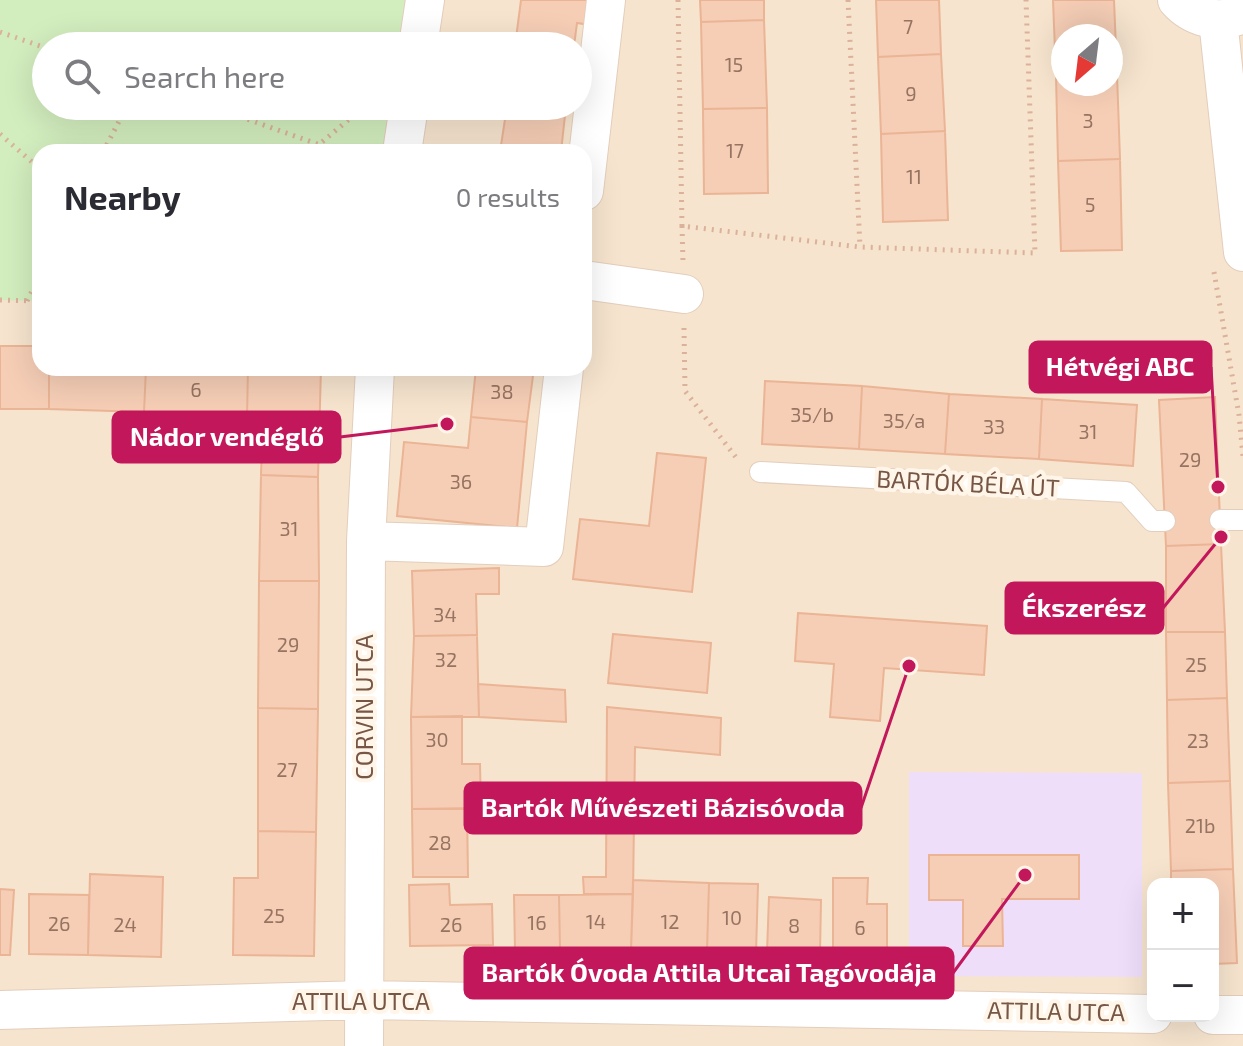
<!DOCTYPE html>
<html lang="en">
<head>
<meta charset="utf-8">
<style>
	:root { --surface:#fff; --page:#f2f2f3; --text:#2b2b33; --muted:#7c7c81; --line:#e1e1e2 }
	body { margin:0; font-family:"Exo 2",sans-serif; background:var(--page); color:var(--text) }
	.controls { position:absolute; right:24px; bottom:24px; display:grid; overflow:hidden; border-radius:16px; box-shadow:0 8px 32px #0002 }
	.controls button { width:72px; height:72px; display:grid; place-items:center; padding:0; border:0; border-bottom:2px solid var(--line); background:var(--surface); color:var(--text); font:40px sans-serif }
	.compass { position:absolute; left:1051px; top:24px; width:72px; height:72px; border-radius:50%; background:var(--surface); box-shadow:0 8px 32px #0002; rotate:208deg }
	.list { margin:0; padding:0; list-style:none }
	h2 { display:flex; justify-content:space-between; align-items:center; height:104px; margin:0; padding:0 32px; font-size:34px }
	h2 small { font-size:26px; font-weight:400; color:var(--muted) }
	.icon { flex:none; width:44px; height:44px; fill:none; stroke:currentColor; stroke-width:2; stroke-linecap:round; stroke-linejoin:round }
	.map { position:relative; flex:none; width:1243px; height:1046px; overflow:hidden }
	.search { position:absolute; background:var(--surface); box-shadow:0 8px 32px #0002; left:32px; top:32px; width:560px; height:88px; display:flex; align-items:center; gap:20px; box-sizing:border-box; padding:0 28px; border-radius:44px; color:var(--muted); font-size:30px }
	.panel { position:absolute; background:var(--surface); box-shadow:0 8px 32px #0002; left:32px; top:144px; width:560px; height:232px; border-radius:24px }
	.map>svg:first-child { display:block }
</style>
</head>
<body>
<div class="map">
<svg width="1243" height="1046" viewBox="0 0 1243 1046">
	<rect width="100%" height="100%" fill="#fef2e1"/>
	<path fill="#f6e4ce" fill-rule="evenodd" d="M0,0H1243V1046H0ZM1063,36H1111V84H1063ZM46,46H578V106H46ZM40,152H584V368H40ZM1153,884H1213V1016H1153Z"/>
	<path fill="#efdefa" d="M909,772L1142,773V977L909,976Z"/>
	<path fill="#d2edbe" d="M0,0H425L418,46H46V106H409L402,152H40V301L0,300Z"/>
	<path fill="#f6ceb6" stroke="#eab495" stroke-width="2" d="M521,0H593L590,25L577,23L574,46H515Z
		M700,0H764V20L701,22Z
		M876,0H939L941,54L878,57Z
		M1053,0H1114L1117,74L1111,75V36H1063V76H1056Z
		M764,20L767,108L703,109L701,22Z
		M941,54L945,131L881,134L878,57Z
		M1117,74L1120,159L1058,161L1056,76H1063V84H1111V75Z
		M507,106H566L561,152H500Z
		M767,108L768,193L704,194L703,109Z
		M945,131L948,220L883,222L881,134Z
		M1120,159L1122,250L1061,251L1058,161Z
		M0,346H40V368H49V409H0Z
		M49,368H146L144,412L49,409Z
		M146,368H248L247,416L144,412Z
		M248,368H321L318,477L261,475L263,417L247,416Z
		M476,368H534L527,422L471,417Z
		M765,381L862,386L859,449L762,444Z
		M862,386L949,394L945,454L859,449Z
		M949,394L1042,399L1039,459L945,454Z
		M1215,397L1221,544L1166,546L1159,400Z
		M1042,399L1137,405L1133,466L1039,459Z
		M471,417L527,422L517,528L397,516L404,442L468,448Z
		M657,453L706,458L692,592L573,579L580,519L649,526Z
		M261,475L318,477L319,581H259Z
		M1221,544L1225,632H1166V546Z
		M499,568V594H476L477,635L414,636L412,571Z
		M259,581H319L318,709L258,708Z
		M798,613L987,626L984,675L884,668L880,721L830,717L834,664L795,661Z
		M1166,632H1225L1227,698L1167,700Z
		M613,634L711,643L707,693L608,683Z
		M477,635L479,717H411L414,636Z
		M478,684L565,690L566,722L479,717Z
		M1227,698L1230,781L1168,783L1167,700Z
		M607,707L721,718L720,755L635,747L633,894H584L583,877H606Z
		M258,708L318,709L316,832L258,831Z
		M462,716V764H480L481,808L412,809L411,717Z
		M1230,781L1233,869L1171,871L1168,783Z
		M412,809H467L468,877H413Z
		M258,831L316,832L314,956L233,955L234,878H258Z
		M929,855H1079V899H1002L1003,946H963V900H929Z
		M1233,869L1237,963L1213,964V884H1171V871Z
		M90,874L163,877L161,957L88,955Z
		M833,878H868L867,904H887V954L833,953Z
		M633,880L709,883L707,951H631Z
		M709,883L758,884L756,953L707,951Z
		M449,884L450,905L492,904L493,945L410,946L409,885Z
		M0,889L14,890L10,955H0Z
		M29,894L89,895L88,955L29,954Z
		M633,894L631,951L560,950L559,895Z
		M514,895H559L560,950H515Z
		M769,897L821,900L820,953L767,952Z"/>
	<g fill="none" stroke-linecap="round" stroke-linejoin="round">
		<defs>
			<path id="service" d="M760,472L1126,492L1152,521H1165
				M1220,520H1243"/>
			<path id="minor" d="M1177,0C1193,18 1218,24 1240,15
				M1218,20L1243,252
				M418,46L425,0
				M402,152L409,106
				M584,191L606,0
				M584,280L684,294
				M366,541L544,547L564,368
				M0,1010L364,1000L1153,1014
				M1213,1015H1243
				M364,1046L366,541L375,368"/>
		</defs>
		<use href="#service" stroke="#e3cebc" stroke-width="22"/>
		<use href="#minor" stroke="#e3cebc" stroke-width="40"/>
		<path stroke="#dbb199" stroke-width="5" stroke-dasharray="2 6" stroke-linecap="butt" d="M678,0L682,226L860,247L1035,253L1026,0
			M848,0L860,247
			M0,32L46,48
			M210,106L340,152
			M0,134L40,169
			M103,152L127,106
			M310,152L365,106
			M682,226L683,262
			M1214,272L1239,415L1243,456
			M0,300L40,301
			M27,301L40,275
			M684,328L685,391L738,460"/>
		<use href="#service" stroke="#fff" stroke-width="20"/>
		<use href="#minor" stroke="#fff" stroke-width="38"/>
	</g>
	<g text-anchor="middle" stroke-width="8" stroke-linejoin="round" paint-order="stroke">
		<g font-size="20" fill="#977461">
			<text x="908" y="34">7</text>
			<text x="734" y="72">15</text>
			<text x="911" y="101">9</text>
			<text x="1088" y="128">3</text>
			<text x="735" y="158">17</text>
			<text x="914" y="184">11</text>
			<text x="1090" y="212">5</text>
			<text x="196" y="397">6</text>
			<text x="502" y="399">38</text>
			<text x="812" y="422">35/b</text>
			<text x="904" y="428">35/a</text>
			<text x="994" y="434">33</text>
			<text x="1088" y="439">31</text>
			<text x="1190" y="467">29</text>
			<text x="461" y="489">36</text>
			<text x="289" y="536">31</text>
			<text x="445" y="622">34</text>
			<text x="288" y="652">29</text>
			<text x="446" y="667">32</text>
			<text x="1196" y="672">25</text>
			<text x="437" y="747">30</text>
			<text x="1198" y="748">23</text>
			<text x="287" y="777">27</text>
			<text x="1200" y="833">21b</text>
			<text x="440" y="850">28</text>
			<text x="274" y="923">25</text>
			<text x="732" y="925">10</text>
			<text x="596" y="929">14</text>
			<text x="670" y="929">12</text>
			<text x="537" y="930">16</text>
			<text x="59" y="931">26</text>
			<text x="125" y="932">24</text>
			<text x="451" y="932">26</text>
			<text x="794" y="933">8</text>
			<text x="860" y="935">6</text>
		</g>
		<g font-size="24" fill="#775645" stroke="#fff6e9">
			<text transform="translate(968 484) rotate(3)" y="8">BARTÓK BÉLA ÚT</text>
			<text transform="translate(365 707) rotate(-90)" y="8">CORVIN UTCA</text>
			<text x="361" y="1010">ATTILA UTCA</text>
			<text transform="translate(1056 1012) rotate(1)" y="8">ATTILA UTCA</text>
		</g>
	</g>
	<path fill="none" stroke="#c2185b" stroke-width="3" d="M1218 487L1211 367M447 424L340 437M1221 537L1163 608M909 666L861 808M1025 875L953 973"/>
	<g fill="#c2185b" stroke="#fff6e9" stroke-width="3">
		<circle cx="1218" cy="487" r="8"/>
		<circle cx="447" cy="424" r="8"/>
		<circle cx="1221" cy="537" r="8"/>
		<circle cx="909" cy="666" r="8"/>
		<circle cx="1025" cy="875" r="8"/>
	</g>
	<g fill="#c2185b" stroke="#c2185b" stroke-width="3">
		<rect x="1030" y="342" width="181" height="50" rx="8"/>
		<rect x="113" y="412" width="227" height="50" rx="8"/>
		<rect x="1006" y="583" width="157" height="50" rx="8"/>
		<rect x="465" y="783" width="396" height="50" rx="8"/>
		<rect x="465" y="948" width="488" height="50" rx="8"/>
	</g>
	<g font-size="26" text-anchor="middle" font-weight="bold" fill="#fff">
		<text x="1120" y="376">Hétvégi ABC</text>
		<text x="227" y="446">Nádor vendéglő</text>
		<text x="1084" y="617">Ékszerész</text>
		<text x="663" y="817">Bartók Művészeti Bázisóvoda</text>
		<text x="709" y="982">Bartók Óvoda Attila Utcai Tagóvodája</text>
	</g>
</svg>
<div class="controls">
<button>+</button>
<button>−</button>
</div>
<svg class="compass" viewBox="-18 -18 36 36"><path d="M0-13l5 13h-10z" fill="#e53935"/><path d="M0 13l5-13h-10z" fill="#7c7c81"/></svg>
<div class="search"><svg class="icon" aria-label="search" viewBox="0 0 24 24"><circle cx="10" cy="10" r="6"/><path d="M15 15l6 6"/></svg>Search here</div>
<section class="panel">
<h2>Nearby<small>0 results</small></h2>
<ul class="list">
</ul>
</section>
</div>
</body>
</html>
